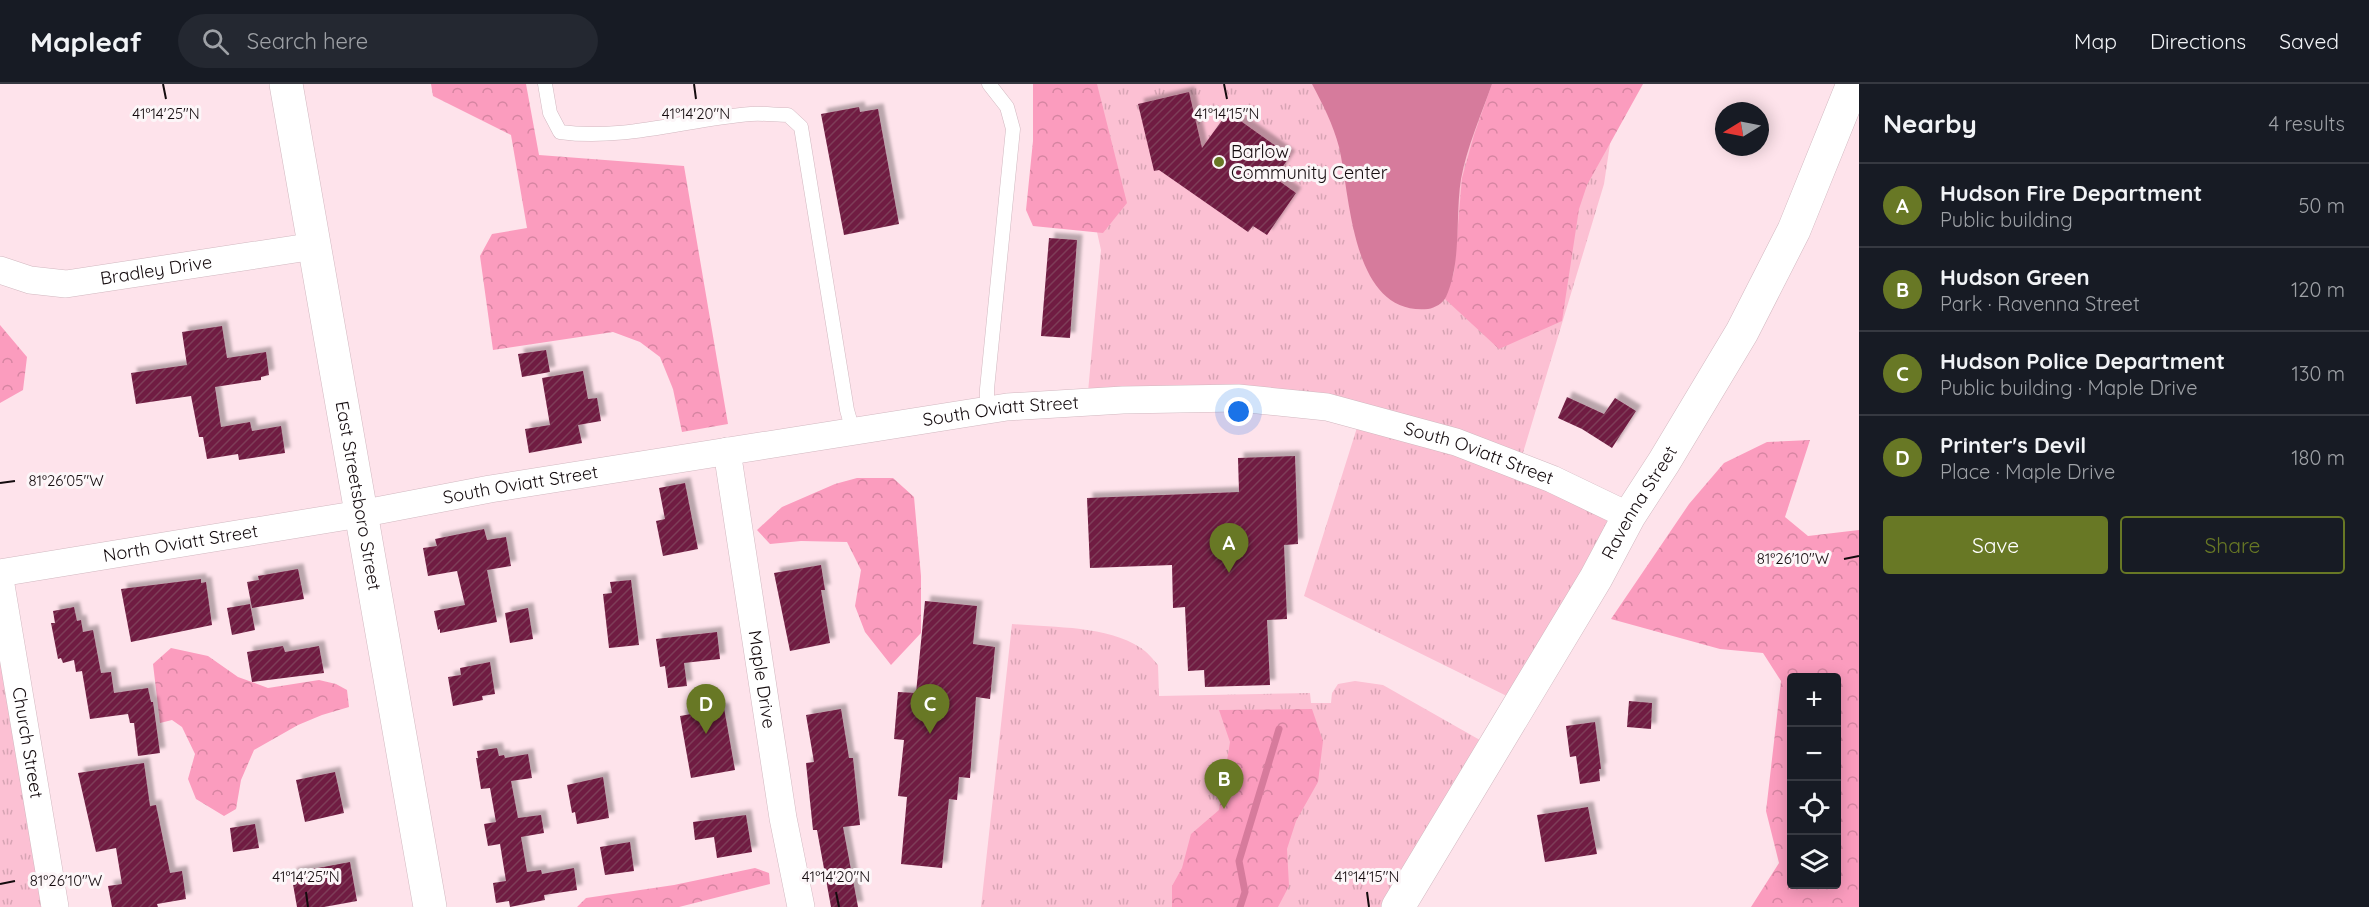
<!DOCTYPE html>
<html lang="en">
<head>
<meta charset="utf-8">
<style>
	:root { --surface:#171b24; --page:#242831; --text:#f1f3f6; --muted:#9ea1a6; --line:#363941; --accent:#687825 }
	body { margin:0; font-family:Quicksand,sans-serif; background:var(--page); color:var(--text) }
	.controls { position:absolute; right:18px; bottom:18px; display:grid; overflow:hidden; border-radius:6px; box-shadow:0 3px 15px #0003 }
	.controls button { width:54px; height:54px; display:grid; place-items:center; padding:0; border:0; border-bottom:2px solid var(--line); background:var(--surface); color:var(--text); font:30px sans-serif }
	.compass { position:absolute; left:1715px; top:18px; width:54px; height:54px; border-radius:50%; background:var(--surface); box-shadow:0 3px 15px #0003; rotate:260deg }
	.you { position:absolute; left:1239px; top:328px; width:21px; height:21px; margin:-15px; border:4px solid #fff; border-radius:50%; background:#1a73e8; box-shadow:0 0 0 9px #1a73e833 }
	.badge { display:grid; place-items:center; width:39px; height:39px; border-radius:50%; background:var(--accent); color:#fff; font-size:20px; font-weight:700 }
	.pin { position:absolute; translate:-50% -50px; filter:drop-shadow(0 2px 3px #0008) }
	.pin::after { content:''; position:absolute; top:32px; width:21px; height:18px; background:inherit; clip-path:polygon(0 0,100% 0,50% 100%) }
	.list { margin:0; padding:0; list-style:none }
	h2 { display:flex; justify-content:space-between; align-items:center; height:78px; margin:0; padding:0 24px; font-size:26px }
	h2 small { font-size:20px; font-weight:400; color:var(--muted) }
	.list li { display:grid; grid-template-columns:39px 1fr auto; gap:18px; align-items:center; box-sizing:border-box; height:84px; padding:0 24px; border-top:2px solid var(--line) }
	.list b { display:block; font-size:22px; white-space:nowrap }
	.list p { margin:0; font-size:20px; white-space:nowrap; color:var(--muted) }
	.list em { font-size:20px; font-style:normal; color:var(--muted) }
	.actions { display:flex; gap:12px; padding:18px 24px }
	.actions a { flex:1; padding:14px 0; border:2px solid var(--accent); border-radius:6px; text-align:center; font-size:21px; color:var(--accent) }
	.actions .main { background:var(--accent); color:#fff }
	.icon { flex:none; width:33px; height:33px; fill:none; stroke:currentColor; stroke-width:2; stroke-linecap:round; stroke-linejoin:round }
	.map { position:relative; flex:none; width:1859px; height:823px; overflow:hidden }
	header { display:flex; align-items:center; gap:36px; box-sizing:border-box; height:84px; padding:0 30px; background:var(--surface); border-bottom:2px solid var(--line) }
	header strong { font-size:28px }
	nav { display:flex; gap:33px; margin-inline-start:auto; font-size:21px }
	.search { width:420px; height:54px; background:var(--page); display:flex; align-items:center; gap:15px; box-sizing:border-box; padding:0 21px; border-radius:33px; color:var(--muted); font-size:22px }
	main { display:flex }
	aside { flex:1; background:var(--surface) }
	.map>svg:first-child { display:block }
</style>
</head>
<body>
<header>
<strong>Mapleaf</strong>
<div class="search"><svg class="icon" aria-label="search" viewBox="0 0 24 24"><circle cx="10" cy="10" r="6"/><path d="M15 15l6 6"/></svg>Search here</div>
<nav><a>Map</a><a>Directions</a><a>Saved</a></nav>
</header>
<main>
<div class="map">
<svg width="1859" height="823" viewBox="0 0 1859 823">
	<defs>
		<pattern id="grass-tufts" width="24" height="20" patternUnits="userSpaceOnUse" patternTransform="scale(1.5)"><rect width="24" height="20" fill="#fcc0d3"/><path d="M3 7l-1-3M5 7V3M7 7l1-3M15 17l-1-3M17 17v-4M19 17l1-3" fill="none" stroke="#d7a4b4"/></pattern>
		<pattern id="forest-crowns" width="20" height="18" patternUnits="userSpaceOnUse" patternTransform="scale(1.5)"><rect width="20" height="18" fill="#fb9cbe"/><path d="M2 6a3 3 0 1 1 6 0M12 15a3 3 0 1 1 6 0" fill="none" stroke="#d685a2"/></pattern>
		<pattern id="building-hatch" width="6" height="6" patternUnits="userSpaceOnUse" patternTransform="scale(1.5)"><rect width="6" height="6" fill="#6f1d42"/><path d="M-1 1l2-2M0 6l6-6M5 7l2-2" fill="none" stroke="#7e3c59"/></pattern>
		<filter id="shadow"><feDropShadow dx="5.5" dy="-5.5" stdDeviation="1.5" flood-color="#0004"/></filter>
	</defs>
	<rect width="100%" height="100%" fill="#fee3eb"/>
	<path fill="url(#grass-tufts)" d="M1064,0H1619L1604,100L1519,382L1629,432L1521,619L1304,512L1361,331L1087,319L1101,166Z
		M0,495L55,823H0Z
		M1012,540C1053,544 1105,541 1141,564C1147,568 1153,575 1158,581L1159,612L1310,609L1311,619H1331L1332,609L1338,600L1355,597L1383,601L1494,664L1398,823H981Z"/>
	<path fill="url(#forest-crowns)" fill-rule="evenodd" d="M431,0H526L539,71L684,82L728,340L682,348L673,305L660,273L640,258L613,248L493,266L480,172L492,150L527,144L511,51L433,12Z
		M1033,0H1097L1127,119L1103,149L1033,142L1026,126L1033,57Z
		M1492,0H1643L1587,101L1579,125L1562,237L1499,265L1445,215L1454,188L1462,94L1474,51Z
		M0,241L27,273L23,306L0,319Z
		M1810,356L1785,433L1808,452L1859,446V823H1751L1779,779L1766,727L1781,597L1763,569L1720,565L1611,535L1689,420L1724,379L1767,358ZM1792,594H1836V800H1792Z
		M857,394H893L914,413L921,492V549L891,581L865,548L855,522L861,486L847,458L801,457L770,460L757,446L782,423L835,400Z
		M171,564L208,572L238,593L268,604L319,596L336,600L347,606L349,623L322,631L298,641L254,666L241,696L236,725L224,732L196,715L188,695L195,670L182,643L172,636L160,639L153,580Z
		M1312,625L1323,657L1318,698L1296,737L1287,765L1289,802L1278,823H1172V802L1182,784L1191,750L1219,726L1230,658L1219,626Z
		M755,784L769,789L770,800L679,823H577L586,814L674,801Z"/>
	<path fill="#d67b9c" d="M1312,0H1492C1481,31 1467,63 1461,95C1455,133 1462,177 1446,213C1443,219 1435,224 1428,225C1351,232 1351,114 1339,63C1333,40 1323,21 1312,0Z"/>
	<g fill="none" stroke-linecap="round" stroke-linejoin="round">
		<path stroke="#d67b9c" stroke-width="7" d="M1240,823L1245,808L1239,777L1279,645"/>
	</g>
	<path fill="url(#building-hatch)" filter="url(#shadow)" d="M1189,8L1202,64L1228,28L1290,72L1275,94L1296,109L1267,151L1253,142L1248,148L1159,86L1154,87L1138,20Z
		M859,23L860,28L878,25L899,140L844,151L821,30Z
		M1049,154L1077,156L1070,254L1041,252Z
		M222,242L227,274L266,268L269,291L261,293V296L215,303L221,343L250,338L252,347L281,342L285,369L239,376L238,370L207,375L203,353H199L191,312L136,320L131,289L187,281L182,248Z
		M546,266L550,288L522,293L518,270Z
		M583,287L588,315L597,314L601,337L578,341L582,359L529,369L525,345L550,341L542,294Z
		M1567,313L1604,330L1615,314L1636,327L1612,364L1582,345L1558,334Z
		M1295,372L1298,460L1284,461L1287,535L1267,536L1270,601L1205,603L1204,586L1188,587L1185,523L1173,524L1172,481L1090,484L1087,414L1239,408L1238,374Z
		M685,399L698,465L663,472L656,437L665,435L659,404Z
		M484,445L487,456L506,453L511,482L487,486L497,538L440,549V545L438,546L434,527L465,521L457,487L428,492L423,464L437,462L435,455Z
		M821,481L825,506H821L830,559L790,567L774,489Z
		M298,485L304,515L252,524L247,498L259,496L258,492Z
		M201,495V499L206,498L212,541L131,558L121,505Z
		M631,496L639,561L609,564L603,510L612,509L610,498Z
		M925,517L977,522L973,560L995,563L990,615L976,613L970,694L959,693L957,716L949,715L942,784L901,780L907,713L898,712L904,656L894,655L898,608L916,609Z
		M250,520L255,546L232,551L227,524Z
		M74,523L77,537L81,536L83,548L93,546L101,589L111,588L114,609L148,604L151,618H153L160,669L138,672L134,639H130L128,630L90,635L82,587L76,588L74,576L63,579L61,574L58,575L51,539H55L53,527Z
		M528,524L533,555L510,559L505,529Z
		M717,548L720,575L684,579L687,602L668,604L665,582L660,583L656,555Z
		M283,562L285,568L319,562L324,589L252,598L247,568Z
		M490,578L495,610L482,612L483,616L453,622L448,593L461,591L460,584Z
		M1629,617L1652,619L1651,645L1627,643Z
		M724,624L735,686L691,694L680,632Z
		M841,625L849,674H853L860,741L843,743L858,823H831L817,746H813L806,679L814,678L806,631Z
		M1595,638L1601,685H1599L1600,697L1580,700L1576,672L1570,673L1566,642Z
		M497,664L499,672L504,671L505,674L528,670L532,694L511,697L518,734L541,731L544,749L521,753L527,788L541,786L542,790L574,784L577,806L544,811L545,816L510,823L509,817L496,819L493,799L506,797L500,760L488,762L484,740L496,738L490,704L481,705L476,674H478L477,667Z
		M144,679L150,722L156,721L170,789L182,787L186,815L157,820L158,823H112L108,802L122,800L116,764L96,768L78,689Z
		M335,688L344,729L305,738L296,696Z
		M603,693L609,734L577,740L575,728L572,729L567,701Z
		M1588,723L1597,770L1545,778L1537,731Z
		M746,731L752,768L717,774L714,753L695,756L693,738Z
		M255,740L259,764L233,768L230,744Z
		M630,758L634,787L605,791L600,763Z
		M350,778L357,817L324,823H297L291,789Z"/>
	<g fill="none" stroke-linecap="round" stroke-linejoin="round">
		<defs>
			<path id="lane" d="M545,0L550,29L560,48C624,57 687,35 751,30C763,29 776,31 788,31L801,43L847,326L853,347
				M987,326V305L1013,45L1007,23L989,0"/>
			<g id="street">
				<path id="s1" d="M0,186L30,196L66,200L315,162"/>
				<path id="s2" d="M727,367L783,734L801,823"/>
				<path id="s3" d="M0,489L360,430L490,405L1007,323L1123,316L1238,314L1327,323L1456,358L1552,395L1629,432"/>
				<path id="s4" d="M0,495L55,823"/>
			</g>
			<g id="secondary">
				<path id="s5" d="M286,0L430,823"/>
				<path id="s6" d="M1398,823L1596,494L1629,432L1664,378L1742,248L1794,146L1853,0"/>
			</g>
		</defs>
		<use href="#lane" stroke="#d2b8c0" stroke-width="15"/>
		<use href="#street" stroke="#d2b8c0" stroke-width="28"/>
		<use href="#secondary" stroke="#d2b8c0" stroke-width="34"/>
		<use href="#lane" stroke="#fff" stroke-width="14"/>
		<use href="#street" stroke="#fff" stroke-width="27"/>
		<use href="#secondary" stroke="#fff" stroke-width="33"/>
	</g>
	<path fill="none" stroke="#140b0e" stroke-width="2" d="M163,0L166,15M694,0L696,15M1224,0L1227,15M0,399L15,397M1844,475L1859,472M0,800L15,797M306,808L308,823M836,808L839,823M1367,808L1369,823"/>
	<circle fill="#687825" stroke="#fcf6f8" stroke-width="2" cx="1219" cy="78" r="6"/>
	<g text-anchor="middle" stroke-width="6" stroke-linejoin="round" paint-order="stroke">
		<g font-size="18" fill="#140b0e" stroke="#fcf6f8" text-anchor="start">
			<text x="1231" y="74">Barlow<tspan x="1231" dy="21">Community Center</tspan></text>
		</g>
		<g font-size="18" fill="#140b0e" stroke="#fcf6f8">
			<text dy="6" stroke="none"><textPath href="#s1" startOffset="159">Bradley Drive</textPath></text>
			<text dy="6" stroke="none"><textPath href="#s3" startOffset="1014">South Oviatt Street</textPath></text>
			<text dy="6" stroke="none"><textPath href="#s3" startOffset="1500">South Oviatt Street</textPath></text>
			<text dy="6" stroke="none"><textPath href="#s3" startOffset="528">South Oviatt Street</textPath></text>
			<text dy="6" stroke="none"><textPath href="#s5" startOffset="418">East Streetsboro Street</textPath></text>
			<text dy="6" stroke="none"><textPath href="#s6" startOffset="471">Ravenna Street</textPath></text>
			<text dy="6" stroke="none"><textPath href="#s3" startOffset="183">North Oviatt Street</textPath></text>
			<text dy="6" stroke="none"><textPath href="#s2" startOffset="231">Maple Drive</textPath></text>
			<text dy="6" stroke="none"><textPath href="#s4" startOffset="166">Church Street</textPath></text>
		</g>
	</g>
	<g font-size="15" text-anchor="middle" fill="#140b0e" stroke="#fcf6f8" stroke-width="6" stroke-linejoin="round" paint-order="stroke">
		<text x="166" y="35">41°14'25"N</text>
		<text x="696" y="35">41°14'20"N</text>
		<text x="1227" y="35">41°14'15"N</text>
		<text x="66" y="402">81°26'05"W</text>
		<text x="1793" y="480">81°26'10"W</text>
		<text x="306" y="798">41°14'25"N</text>
		<text x="836" y="798">41°14'20"N</text>
		<text x="1367" y="798">41°14'15"N</text>
		<text x="66" y="802">81°26'10"W</text>
	</g>
</svg>
<div class="controls">
<button>+</button>
<button>−</button>
<button><svg class="icon" aria-label="locate" viewBox="0 0 24 24"><circle cx="12" cy="12" r="6"/><path d="M12 2v4M12 18v4M2 12h4M18 12h4"/></svg></button>
<button><svg class="icon" aria-label="layers" viewBox="0 0 24 24"><path d="M12 4l9 5-9 5-9-5zM3 14l9 5 9-5"/></svg></button>
</div>
<svg class="compass" viewBox="-18 -18 36 36"><path d="M0-13l5 13h-10z" fill="#e53935"/><path d="M0 13l5-13h-10z" fill="#9ea1a6"/></svg>
<div class="you"></div>
<div class="pin badge" style="left:1229px;top:489px">A</div>
<div class="pin badge" style="left:1224px;top:725px">B</div>
<div class="pin badge" style="left:930px;top:650px">C</div>
<div class="pin badge" style="left:706px;top:650px">D</div>
</div>
<aside>
<h2>Nearby<small>4 results</small></h2>
<ul class="list">
<li><span class="badge">A</span><div><b>Hudson Fire Department</b><p>Public building</p></div><em>50 m</em></li>
<li><span class="badge">B</span><div><b>Hudson Green</b><p>Park · Ravenna Street</p></div><em>120 m</em></li>
<li><span class="badge">C</span><div><b>Hudson Police Department</b><p>Public building · Maple Drive</p></div><em>130 m</em></li>
<li><span class="badge">D</span><div><b>Printer's Devil</b><p>Place · Maple Drive</p></div><em>180 m</em></li>
</ul>
<div class="actions"><a class="main">Save</a><a>Share</a></div>
</aside>
</main>
</body>
</html>
